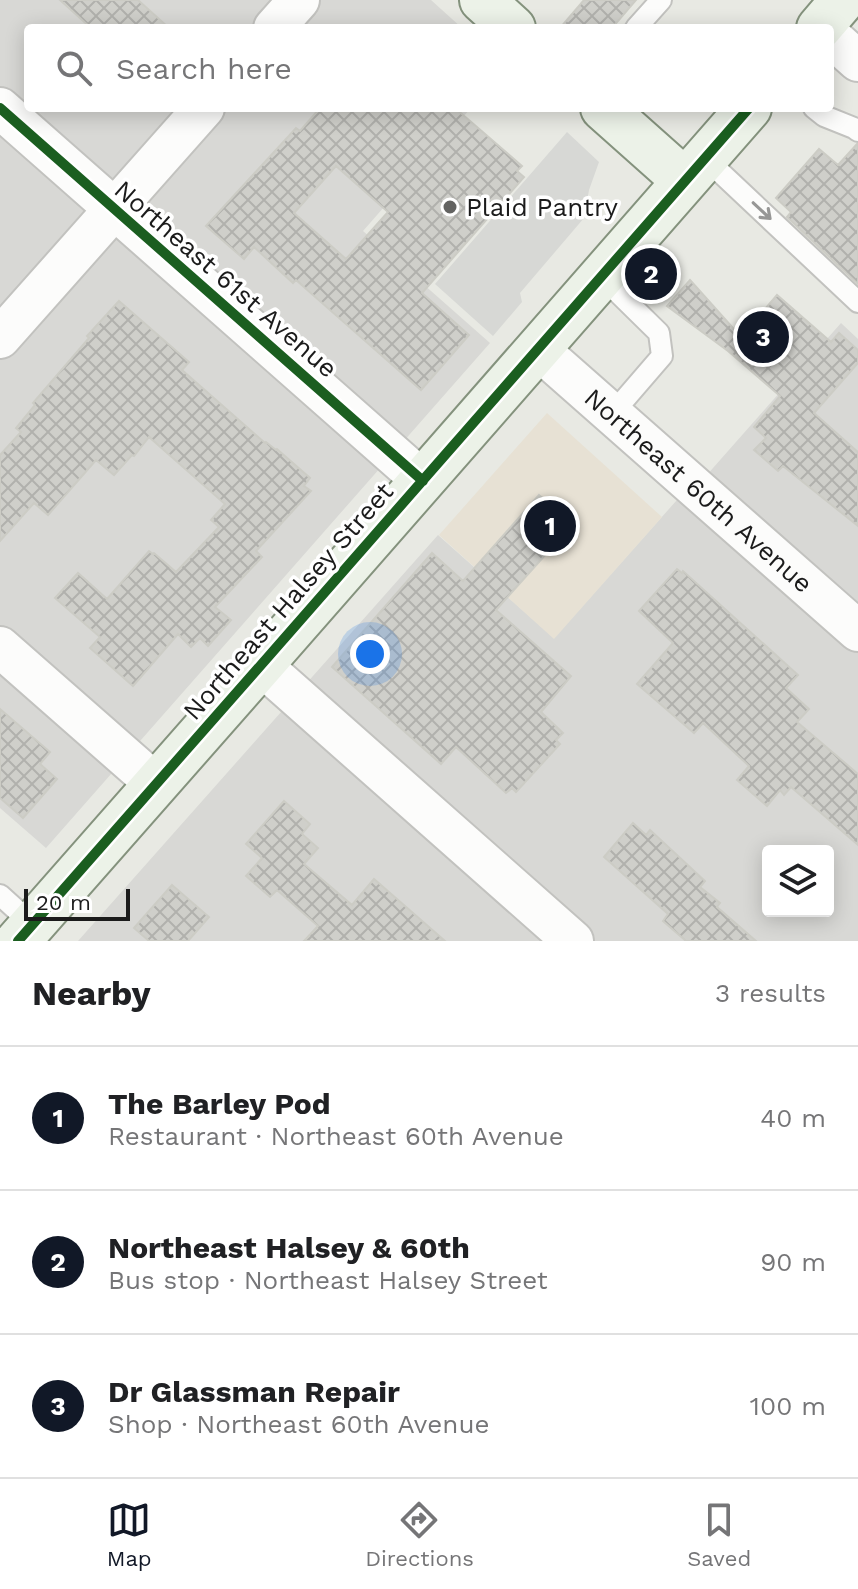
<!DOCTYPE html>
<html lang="en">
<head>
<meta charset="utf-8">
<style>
	:root { --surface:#fff; --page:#f2f2f2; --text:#202124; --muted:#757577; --line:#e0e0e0; --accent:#111827 }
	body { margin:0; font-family:"Work Sans",sans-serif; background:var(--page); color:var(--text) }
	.controls { position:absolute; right:24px; bottom:24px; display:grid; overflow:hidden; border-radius:8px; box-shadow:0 4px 20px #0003 }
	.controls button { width:72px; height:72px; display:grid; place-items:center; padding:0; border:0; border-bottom:2px solid var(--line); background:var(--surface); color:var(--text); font:40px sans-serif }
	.scale { position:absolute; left:24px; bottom:20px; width:106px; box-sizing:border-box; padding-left:8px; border:4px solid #1b1b1b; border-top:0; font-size:22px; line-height:28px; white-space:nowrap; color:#1b1b1b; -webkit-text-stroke:6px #fff; paint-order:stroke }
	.you { position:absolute; left:370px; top:654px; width:28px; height:28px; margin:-20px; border:6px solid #fff; border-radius:50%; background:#1a73e8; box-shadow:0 0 0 12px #1a73e833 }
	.badge { display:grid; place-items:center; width:52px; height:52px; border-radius:50%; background:var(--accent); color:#fff; font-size:26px; font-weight:700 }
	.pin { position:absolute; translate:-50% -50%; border:4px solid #fff; box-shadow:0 2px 8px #0006 }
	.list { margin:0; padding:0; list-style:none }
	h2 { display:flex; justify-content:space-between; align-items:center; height:104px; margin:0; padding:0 32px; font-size:34px }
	h2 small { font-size:26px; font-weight:400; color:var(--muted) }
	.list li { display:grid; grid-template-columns:52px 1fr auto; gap:24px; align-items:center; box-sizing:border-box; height:144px; padding:0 32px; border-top:2px solid var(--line) }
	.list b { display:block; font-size:30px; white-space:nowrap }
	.list p { margin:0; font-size:26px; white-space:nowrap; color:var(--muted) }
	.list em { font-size:26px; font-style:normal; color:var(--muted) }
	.icon { flex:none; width:44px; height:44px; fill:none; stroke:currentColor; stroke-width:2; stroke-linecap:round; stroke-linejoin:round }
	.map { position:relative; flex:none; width:858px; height:941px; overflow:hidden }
	.search { position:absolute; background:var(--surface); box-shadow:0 4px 20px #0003; left:24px; right:24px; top:24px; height:88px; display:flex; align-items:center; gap:20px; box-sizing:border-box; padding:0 28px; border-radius:8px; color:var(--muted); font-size:30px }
	.sheet { height:536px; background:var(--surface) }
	nav { display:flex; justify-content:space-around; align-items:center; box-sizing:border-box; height:112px; border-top:2px solid var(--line); background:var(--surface); font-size:22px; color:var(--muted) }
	nav a { display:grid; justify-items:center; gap:4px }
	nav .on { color:var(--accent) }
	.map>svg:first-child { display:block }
</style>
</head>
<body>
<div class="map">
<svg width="858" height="941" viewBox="0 0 858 941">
	<defs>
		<pattern id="building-cross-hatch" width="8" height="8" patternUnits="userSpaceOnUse" patternTransform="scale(2)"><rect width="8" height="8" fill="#cfcfca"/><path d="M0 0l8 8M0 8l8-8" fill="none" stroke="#b1b1ad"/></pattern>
	</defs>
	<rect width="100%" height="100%" fill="#e8e9e3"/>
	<path fill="#d8d8d5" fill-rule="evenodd" d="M0,0H431L462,28H28V108H471L363,231L490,343L46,848L0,808Z
		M841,323L858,339V941H78L438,535L554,638L693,482L698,485ZM768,851H828V911H768Z"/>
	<path fill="#e7e1d4" d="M547,413L662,517L554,639L439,535Z"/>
	<path fill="#d7d8d5" d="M567,132L599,162L589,190L584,218L520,293L522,302L493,336L435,284Z"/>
	<path fill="url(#building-cross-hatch)" stroke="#ccccc5" stroke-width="2" fill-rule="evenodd" d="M60,0H138L169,28H91Z
		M584,0H636L612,28H560Z
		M320,108H455L522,166L517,171L524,177L422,293L469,335L421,390L296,280L293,283L254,247L244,259L206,226L296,128L300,131ZM336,166L388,212L346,259L294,213Z
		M857,144H858V284L787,217L791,212L776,198L819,149L838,165Z
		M690,280L741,337L777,295L831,342L839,333L858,350V363L814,413L858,452V526L783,466L778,471L754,450L766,438L754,427L780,396L728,351L667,306Z
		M119,301L189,362L182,370L265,443L266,442L276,450L277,449L310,478L304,486L311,491L256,551L262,557L215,607L231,620L208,646L200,638L191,647L178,634L133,686L90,648L100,637L55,598L78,573L107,599L149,551L153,554L154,553L176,572L219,527L211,520L225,504L149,437L134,456L132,455L114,475L96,460L48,515L34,503L0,541V455L21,432L16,428L35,405L33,403L89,338L87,336Z
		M539,495L573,524L496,610L571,676L541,712L563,733L556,740L560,744L516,792L512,788L506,793L456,747L441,764L332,667L432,553L463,581Z
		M677,569L682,573L683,571L798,675L786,688L809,709L797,722L858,774V845L791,787L784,795L780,790L767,806L737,780L749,766L703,723L694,733L637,684L673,643L639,611Z
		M0,709L50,752L40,764L57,779L23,818L0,798Z
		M284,801L310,824L302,834L318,848L304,864L352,905L374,879L445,941H304L318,926L277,890L270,897L246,876L262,858L246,844Z
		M633,823L646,835L650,830L705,881L700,887L720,903L717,907L756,941H686L663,921L668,914L604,857Z
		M172,885L209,917L188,941H149L134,928Z"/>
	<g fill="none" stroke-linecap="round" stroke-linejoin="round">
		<defs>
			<path id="service" d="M636,28L661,0
				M814,108L824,116L854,128L858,131
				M705,158L858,302
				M601,276L659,333L662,356L612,414
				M0,895L32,924"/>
			<g id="minor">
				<path d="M274,28L299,0"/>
				<path d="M830,36L858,61"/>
				<path d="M0,108L423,481"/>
				<path d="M0,338L204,108"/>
				<path id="s1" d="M538,349L858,631"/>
				<path d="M0,647L156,784"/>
				<path d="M261,665L573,941"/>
			</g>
			<path id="secondary" d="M482,0L513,28
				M819,28L843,0
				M603,108L685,181
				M18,941L261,665L749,108"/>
		</defs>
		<use href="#service" stroke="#c2c2bf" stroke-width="24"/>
		<use href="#minor" stroke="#c2c2bf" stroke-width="44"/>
		<use href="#secondary" stroke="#84927d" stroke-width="48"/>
		<use href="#service" stroke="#fcfcfb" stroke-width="20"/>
		<use href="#minor" stroke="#fcfcfb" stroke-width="40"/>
		<use href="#secondary" stroke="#ecf2e8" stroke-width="44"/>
		<defs>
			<path id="cycleway" d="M0,108L423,481
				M18,941L261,665L749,108"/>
		</defs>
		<use href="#cycleway" stroke="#fff" stroke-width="15"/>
		<use href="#cycleway" stroke="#1b5e20" stroke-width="10"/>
	</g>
	<defs><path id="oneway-shaft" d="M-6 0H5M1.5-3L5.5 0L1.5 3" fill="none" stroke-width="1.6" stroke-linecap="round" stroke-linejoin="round" transform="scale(2)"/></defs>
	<use stroke="#979796" href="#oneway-shaft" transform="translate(762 211) rotate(43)"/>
	<circle fill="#636361" stroke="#fff" stroke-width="3" cx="450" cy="207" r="8"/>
	<g text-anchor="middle" stroke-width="7" stroke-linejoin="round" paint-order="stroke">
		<g font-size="26" fill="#1b1b1b" stroke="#fff" text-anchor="start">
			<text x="466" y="216">Plaid Pantry</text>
		</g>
		<g font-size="26" fill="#1b1b1b" stroke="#fff">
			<text transform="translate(226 279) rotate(41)" y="9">Northeast 61st Avenue</text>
			<text dy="9" stroke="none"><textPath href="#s1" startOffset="214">Northeast 60th Avenue</textPath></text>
			<text transform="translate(288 601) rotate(-49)" y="9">Northeast Halsey Street</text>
		</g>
	</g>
</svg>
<div class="controls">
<button><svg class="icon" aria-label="layers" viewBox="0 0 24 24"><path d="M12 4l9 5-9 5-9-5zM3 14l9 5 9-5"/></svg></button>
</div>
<div class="scale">20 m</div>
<div class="you"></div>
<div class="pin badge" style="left:550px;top:526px">1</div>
<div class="pin badge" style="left:651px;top:274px">2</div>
<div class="pin badge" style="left:763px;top:337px">3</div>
<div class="search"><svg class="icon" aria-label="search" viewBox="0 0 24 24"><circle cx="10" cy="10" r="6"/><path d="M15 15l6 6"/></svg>Search here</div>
</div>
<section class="sheet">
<h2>Nearby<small>3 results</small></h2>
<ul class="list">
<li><span class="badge">1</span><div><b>The Barley Pod</b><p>Restaurant · Northeast 60th Avenue</p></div><em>40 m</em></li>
<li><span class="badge">2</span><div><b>Northeast Halsey &amp; 60th</b><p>Bus stop · Northeast Halsey Street</p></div><em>90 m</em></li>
<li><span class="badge">3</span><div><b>Dr Glassman Repair</b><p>Shop · Northeast 60th Avenue</p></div><em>100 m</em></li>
</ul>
</section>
<nav>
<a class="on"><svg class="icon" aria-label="map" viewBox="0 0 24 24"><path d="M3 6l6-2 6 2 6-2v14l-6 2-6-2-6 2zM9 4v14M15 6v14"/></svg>Map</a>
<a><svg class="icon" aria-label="directions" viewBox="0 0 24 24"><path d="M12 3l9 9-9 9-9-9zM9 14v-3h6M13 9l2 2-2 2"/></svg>Directions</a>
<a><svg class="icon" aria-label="saved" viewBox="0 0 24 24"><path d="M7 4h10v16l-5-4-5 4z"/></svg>Saved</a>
</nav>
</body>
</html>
